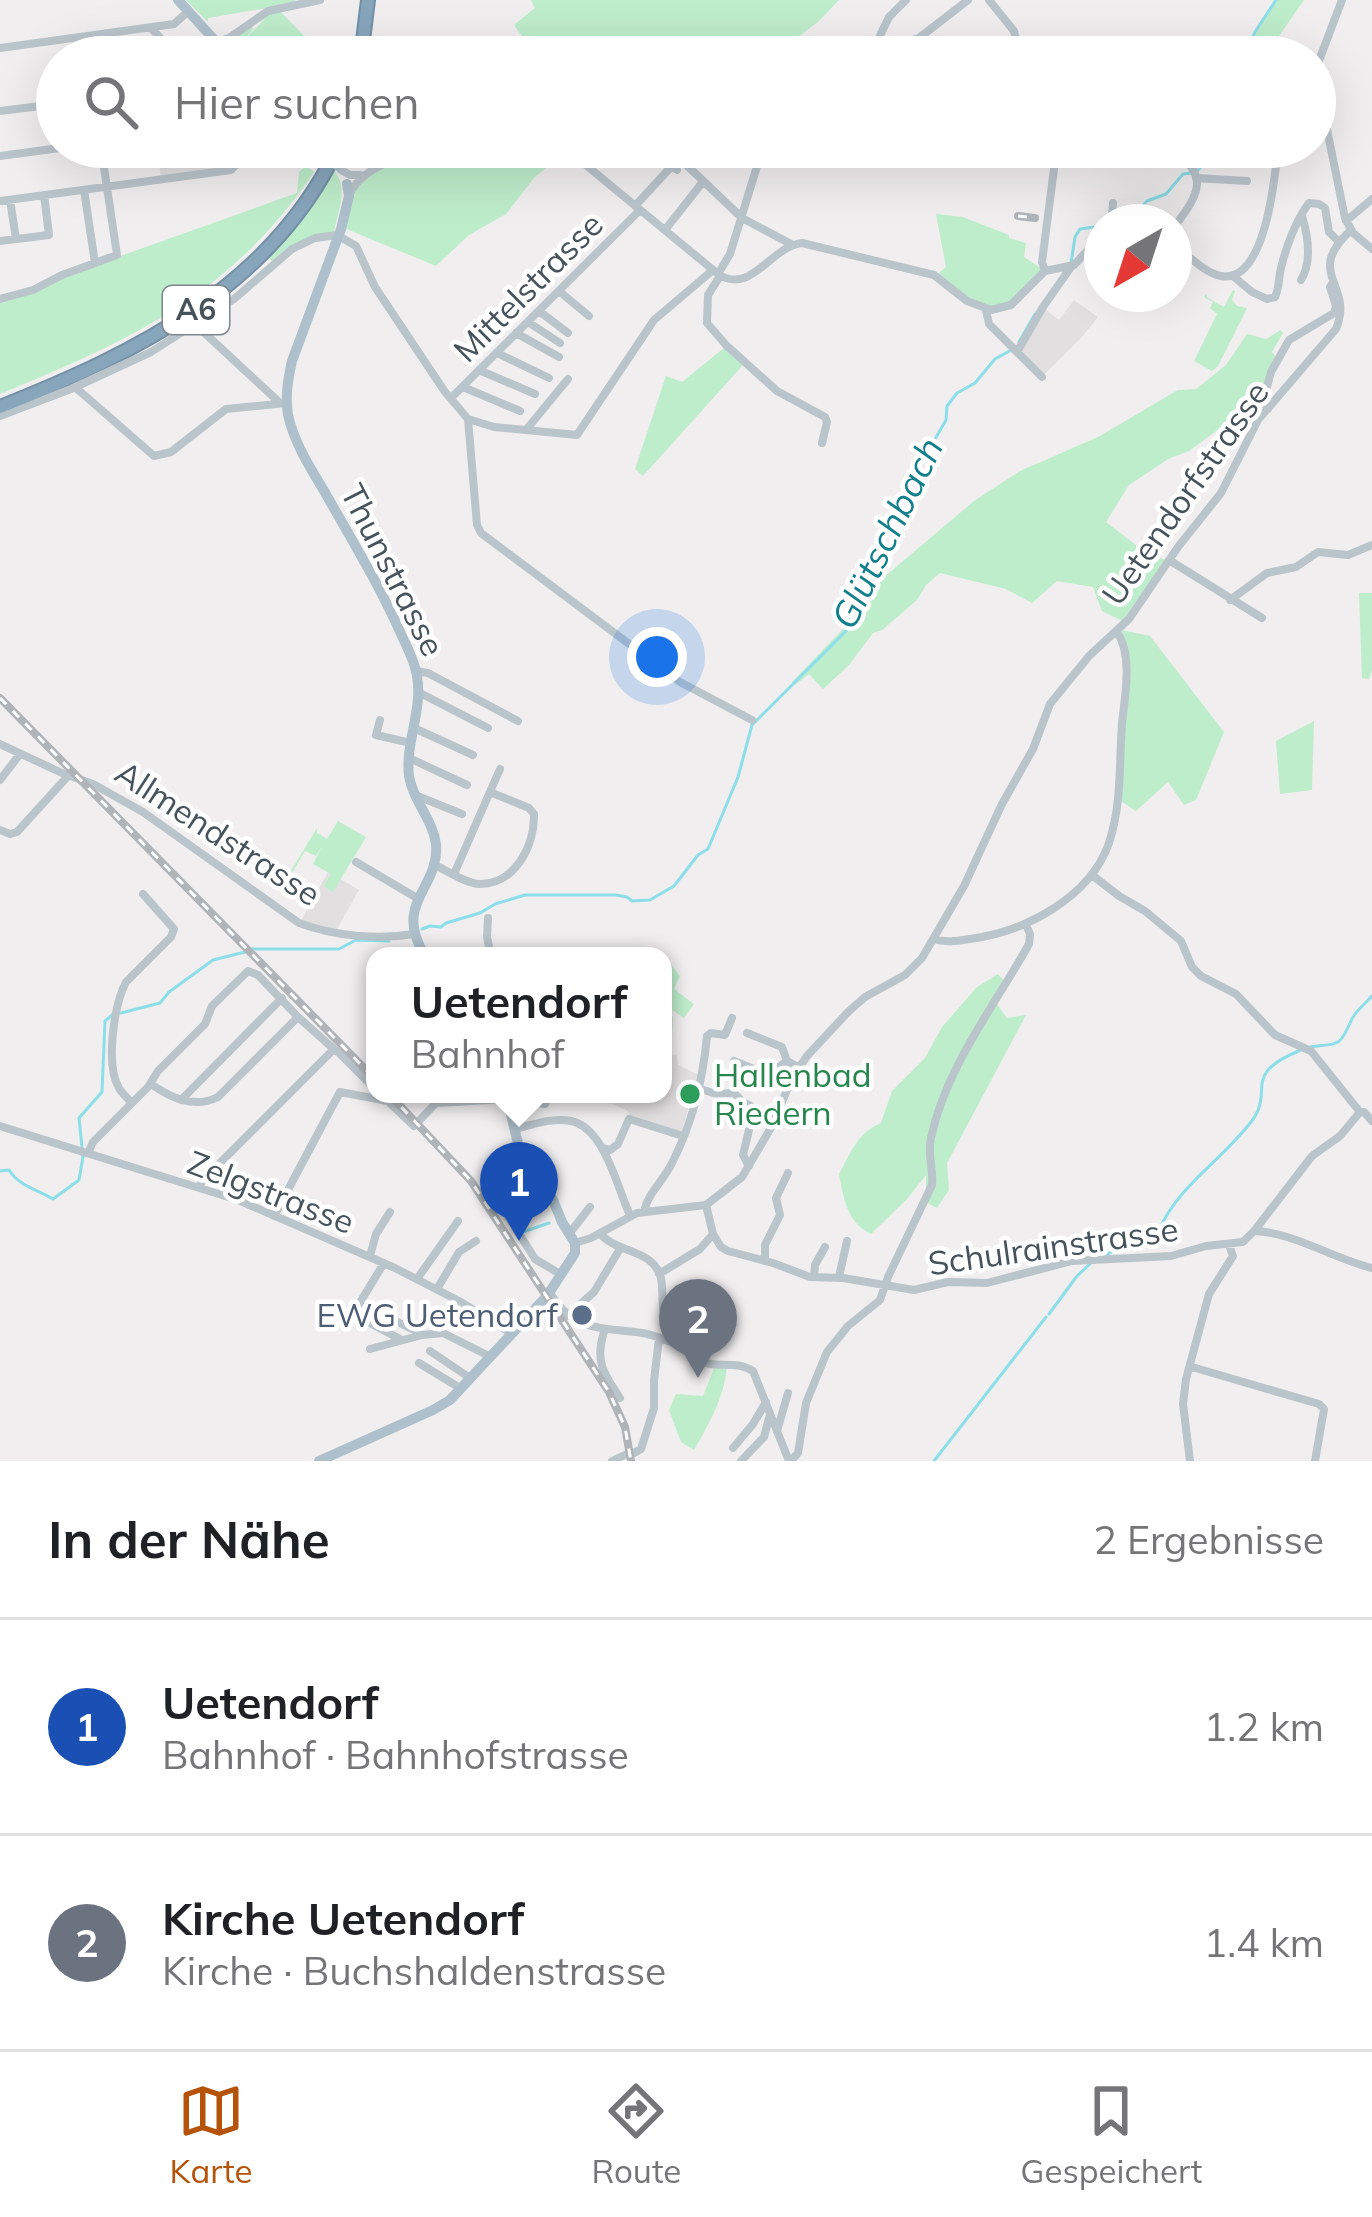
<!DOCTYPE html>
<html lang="de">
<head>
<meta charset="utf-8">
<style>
	:root { --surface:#fff; --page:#f2f2f2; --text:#202124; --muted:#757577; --line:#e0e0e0; --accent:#b45309 }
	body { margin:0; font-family:Mulish,sans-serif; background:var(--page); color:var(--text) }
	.compass { position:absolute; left:1084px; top:204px; width:108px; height:108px; border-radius:50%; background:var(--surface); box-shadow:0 12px 48px #0002; rotate:219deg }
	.you { position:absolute; left:657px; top:657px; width:42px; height:42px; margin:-30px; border:9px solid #fff; border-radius:50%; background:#1a73e8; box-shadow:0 0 0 18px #1a73e833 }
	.badge { display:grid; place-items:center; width:78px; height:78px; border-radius:50%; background:var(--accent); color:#fff; font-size:39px; font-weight:700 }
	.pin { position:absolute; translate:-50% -99px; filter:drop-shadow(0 3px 6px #0008) }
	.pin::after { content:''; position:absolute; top:63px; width:42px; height:36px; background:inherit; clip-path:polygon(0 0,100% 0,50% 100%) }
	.popup { position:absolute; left:366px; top:947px; width:306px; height:156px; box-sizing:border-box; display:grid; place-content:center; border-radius:24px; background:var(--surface); filter:drop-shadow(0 3px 9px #0005); font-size:39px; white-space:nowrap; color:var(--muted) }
	.popup b { font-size:45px; color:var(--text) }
	.popup::after { content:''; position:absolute; left:50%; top:100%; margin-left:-24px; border:24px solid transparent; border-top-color:var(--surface) }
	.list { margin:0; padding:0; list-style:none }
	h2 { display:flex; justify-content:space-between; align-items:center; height:156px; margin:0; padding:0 48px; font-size:51px }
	h2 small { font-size:39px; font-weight:400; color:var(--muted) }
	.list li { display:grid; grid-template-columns:78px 1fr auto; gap:36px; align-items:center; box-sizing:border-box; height:216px; padding:0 48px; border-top:3px solid var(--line) }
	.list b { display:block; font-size:45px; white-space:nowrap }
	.list p { margin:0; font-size:39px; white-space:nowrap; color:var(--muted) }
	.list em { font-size:39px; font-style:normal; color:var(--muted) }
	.icon { flex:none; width:66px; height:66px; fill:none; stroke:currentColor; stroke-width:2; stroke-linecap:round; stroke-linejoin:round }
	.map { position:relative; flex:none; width:1372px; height:1461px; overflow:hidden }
	.search { position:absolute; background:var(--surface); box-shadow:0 12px 48px #0002; left:36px; right:36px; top:36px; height:132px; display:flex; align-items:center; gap:30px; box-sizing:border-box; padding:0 42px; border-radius:66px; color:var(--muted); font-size:45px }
	.sheet { height:588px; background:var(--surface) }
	nav { display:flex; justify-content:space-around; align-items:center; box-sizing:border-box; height:168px; border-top:3px solid var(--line); background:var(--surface); font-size:33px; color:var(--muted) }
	nav a { display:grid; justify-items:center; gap:6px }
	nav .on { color:var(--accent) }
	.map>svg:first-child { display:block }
</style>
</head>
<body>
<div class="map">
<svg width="1372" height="1461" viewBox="0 0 1372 1461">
	<rect width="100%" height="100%" fill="#f0eeee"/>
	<path fill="#e1dfe0" d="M120,147H235V162L230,167L161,177L158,157L122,162Z
		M1074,300L1098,317L1082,337L1043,376L1019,351L1044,308L1059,320Z
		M328,872L359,890L337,929L301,921Z
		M663,1053L677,1055L678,1065L699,1075L681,1133L630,1118L628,1111L589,1094H663Z"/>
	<path fill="#beedcb" d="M186,0H295L296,3L208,18V22Z
		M531,0H839L818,22L771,57H536L514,25L535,8Z
		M1277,0H1304L1267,53L1251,41Z
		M280,11L306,38L303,43L307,46L310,44L305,52L298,48L288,57H242L233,48L234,41L251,23L253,29L244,40L266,18L256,24L254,22L265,14Z
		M421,147H581L566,151L534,178L506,214L469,235L436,266L344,228L352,191L363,179Z
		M306,166L314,172C232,294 131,340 0,394V299L297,193L299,172Z
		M332,169C350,186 338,210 334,232L283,251L273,262L267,257L314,200Z
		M936,214L963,217L1009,235V238L1026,243L1024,257L1045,271L1018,299L987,310L949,285L939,273L946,267Z
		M1233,290L1235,291L1232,300L1237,306L1247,308L1218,366L1212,371L1194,361L1217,314L1210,308L1213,302L1204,297L1206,294L1208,298L1224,307Z
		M1281,330L1283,333L1272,352L1276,357L1261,398L1189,451L1168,459L1129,485L1106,522L1137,546L1165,560L1124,622L1102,611L1093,587L1057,581L1032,603L1006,589L940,573L926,585L917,600L882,630L873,633L849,665L823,689L809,674L795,685L792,682L842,630L844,618L851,615L860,617L883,578L974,501L1020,471L1098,437L1178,390L1196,389L1226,365L1247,334L1266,339Z
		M724,348L743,365L643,476L635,469L666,376L682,382Z
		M1359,593H1372V670L1369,679L1362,678Z
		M1122,630L1150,636L1224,732L1196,800L1184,805L1168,782L1136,811L1121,801L1128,674Z
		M1314,721L1312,790L1280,794L1276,741Z
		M338,821L366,837L333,892L324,886L331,874L313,864L322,846L316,856L305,851L285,885L283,884L317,828V833L327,839Z
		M661,952L680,976L674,989L694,1004L684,1018L671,1009L668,1012L673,1017L672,1037L668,1050H663Z
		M998,974L1005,982L995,1001L1007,1018L1026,1015L947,1163L949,1190L937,1208L926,1202V1175L907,1199L871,1234C846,1222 844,1198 839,1174C850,1154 858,1132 881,1123L892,1091L925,1058L942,1027L977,987Z
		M727,1365C725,1396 709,1424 694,1450L681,1442L669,1410L676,1394L703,1396L715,1366Z"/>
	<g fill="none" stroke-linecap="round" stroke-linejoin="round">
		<path stroke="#8cdee8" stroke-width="3" d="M1244,57L1255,32L1276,0
			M1197,171L1203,165L1207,147
			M1128,222L1147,201L1166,194L1183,174L1191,173
			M1071,263L1075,237L1080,229L1102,226
			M1019,342L1035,314
			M422,929L430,926L441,927L446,923L480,913L495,904L525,895H616L627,897L632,901L650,900L674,886L698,855L708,849L738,777L752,725L847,630L855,603L902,496L946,420L947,406L957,393L975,383L995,359L1013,349
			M250,949H339L356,940L389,941
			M121,1013L160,1003L169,992L213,960L245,952
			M1310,1047C1339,1043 1339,1048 1351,1021C1355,1011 1365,1004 1372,996
			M0,1171L9,1170C20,1187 37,1189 53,1199L79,1180L83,1157L79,1118L102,1092L105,1021L112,1015
			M523,1232L549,1223
			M1103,1256L1159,1230C1179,1185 1221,1161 1251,1122C1276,1090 1239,1075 1301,1050
			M1049,1314L1077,1276L1092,1262
			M934,1461L1046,1317"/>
		<defs>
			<path id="highway" d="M361,57L368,0
				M0,407C136,353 273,286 338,147"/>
		</defs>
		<use href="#highway" stroke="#7390a7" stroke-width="16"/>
		<path stroke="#bac4cb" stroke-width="8" d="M989,0L1014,31L1020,57
			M151,28L178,57
			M226,40L268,11L320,0
			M0,48L174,24L183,16
			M873,50L889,17L906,0
			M211,57L219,47
			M852,57L919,38L968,0
			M1315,71L1342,0
			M1315,88L1321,100L1345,218L1353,233L1372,249
			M0,111L57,104
			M564,147L718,274C752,296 769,247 802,243L934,275L967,301L991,310L1011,305L1045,271L1074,265L1102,235
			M1169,147C1210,175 1201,192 1174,227
			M0,156L67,147
			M677,156L742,218L791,244
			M341,170L350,175H360
			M1196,178L1247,181
			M84,190L95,263
			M349,195C367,157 424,153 461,147
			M10,200L16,239
			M0,201L231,170L237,164L238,147
			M1113,203L1112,215L1117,222
			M635,206L670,168L672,166L677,170
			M1346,221L1372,199
			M665,230L702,183
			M0,241L49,235L44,195
			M1174,244C1187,254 1204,273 1221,276C1266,284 1275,176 1278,147
			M1045,271L1042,262L1055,161L1054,147
			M718,274L730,254L763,147
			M720,276L708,295L707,323L726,345L777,391L825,417L827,422L822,443
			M1233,276L1252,292L1267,299L1275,297C1280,286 1278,279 1281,268C1286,247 1296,220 1309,203L1319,204L1325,208L1329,232L1339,242
			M1301,280C1312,262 1308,236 1302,216
			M559,291L589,316
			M0,299L33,290L62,275L117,255L101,147
			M986,310L989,324L1042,377
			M539,311L568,333
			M528,322L560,343
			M196,325L280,403
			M516,333L559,357
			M1017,352L1043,307L1071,267
			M497,353L549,378
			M479,370L535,394
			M75,387L154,456L171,452L226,409L287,403
			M463,387L520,411
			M451,398L640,210
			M1268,409L1263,401L1271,372L1289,340L1334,313L1336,306L1330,287L1332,284
			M0,416L71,389L151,352L234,299L292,249L315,238L337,235L356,246L375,287L445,392L468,419L494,427L577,435L654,320L713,270
			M468,419L477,525L481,533L680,682L752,720
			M526,430L568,379
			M1169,560L1262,618
			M1230,600L1267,573L1296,567L1318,552L1348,555L1372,545
			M416,671L428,673L518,721
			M418,692L488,728
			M380,720L376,735L411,743
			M414,728L473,755
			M0,744L62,773L93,784L143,812L299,923C334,936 378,940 414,934
			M409,758L467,785
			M0,780L20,754
			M415,795L462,814
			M0,830L10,834L17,832L68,776
			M356,862L417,898
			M433,864C446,870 465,883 479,884C515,885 535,845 534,814L529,808L490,792
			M454,874L500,769
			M1092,875L1119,896L1145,911L1181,941L1192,967L1201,976L1236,994L1275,1035L1311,1051L1360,1112H1364L1372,1121
			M488,918L487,937L491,956
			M933,939C946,943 957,941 970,939C1024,932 1090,898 1109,843C1122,803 1119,764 1122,723C1125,696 1133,655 1117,632
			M465,956L466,951
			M747,1033L782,1047L787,1061L798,1067
			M734,1061L769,1075L787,1061
			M151,1084C171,1098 194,1109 218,1097L298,1017
			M700,1089L717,1094L734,1093L743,1102L775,1118
			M181,1100L282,998
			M132,1103C129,1100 121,1092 119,1088C105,1065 114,1005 126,982L171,937L174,929L143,894
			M0,1126L238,1200L395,1268L459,1301L511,1333
			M515,1129C532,1125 553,1117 571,1121C605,1128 617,1188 630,1215
			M603,1148L610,1150L618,1144L629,1119L683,1136
			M88,1153L93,1142L148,1087L158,1071L205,1024L212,1006L248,971L258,975L298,1017L335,1050
			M749,1166L743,1155L749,1130
			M199,1187L203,1180L333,1050L338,1052L375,1089
			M491,1189L535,1259L560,1274
			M706,1205L713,1234L721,1247L728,1251L773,1263L810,1277L843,1278L914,1290L948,1282L987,1283L1072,1261L1171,1256L1206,1246L1243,1242L1254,1231C1293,1232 1334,1259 1372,1268
			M644,1211C648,1193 664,1180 672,1163C692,1124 703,1079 707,1036L711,1033L725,1035L732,1018
			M274,1216L340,1092L388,1101L414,1126L436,1103L507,1099L545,1104L550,1094
			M1255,1230L1312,1156L1340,1136L1360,1112
			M600,1233C616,1254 653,1248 661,1278C663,1288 662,1298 663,1308L682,1326L693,1357C715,1372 732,1358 753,1371L789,1461
			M569,1234L590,1207
			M575,1243L591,1238L637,1213L706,1205L742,1177L772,1126L792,1078L807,1056L849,1011L865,997L905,975L922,958L964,886L1002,804L1033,749L1050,704L1089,656L1129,619L1178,547L1221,493L1258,420L1336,329C1355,284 1303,274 1351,230
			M370,1256L376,1234L390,1212
			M765,1260V1245L780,1215L776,1198L788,1173
			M384,1263L353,1314L400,1339
			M659,1274L700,1249L713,1234
			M814,1277L815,1265L825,1247
			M839,1277L847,1241
			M417,1279L458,1221
			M437,1289L459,1252L476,1241
			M550,1293C574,1332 600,1327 642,1333C657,1335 673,1343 687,1349
			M367,1307L420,1333
			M567,1316L594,1292L621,1247
			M605,1329C594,1360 603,1373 620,1398
			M370,1349L422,1335L443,1333L489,1356
			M430,1351L470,1378
			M419,1363L460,1388
			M1192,1367L1319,1404L1324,1409L1315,1461
			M777,1431L788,1393
			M733,1448L753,1424L766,1402
			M634,1453L641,1449L654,1408V1380L659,1339
			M612,1461L627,1454
			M741,1461L764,1437L769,1418
			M791,1461L798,1453L806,1403L827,1352L848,1326L880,1300L888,1277L932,1185C934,1169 927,1156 931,1138C946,1067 994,1007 1029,944L1030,934L1026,925
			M1190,1461L1183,1404L1186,1379L1209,1294L1233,1256L1229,1245"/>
		<path stroke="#aec0cc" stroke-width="10" d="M178,0L219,45
			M226,40L230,47L223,52L219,45Z
			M347,184L349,196L341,229L292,361C288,379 285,396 288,415C294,442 309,466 323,489C350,537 379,584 401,634C407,647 415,662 417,676C423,710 405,743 409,776C413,801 433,820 436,844C440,889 392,902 425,956
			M319,1461L433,1410L450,1400L547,1296L575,1253V1243L562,1222L553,1200L521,1156L506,1094"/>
		<use href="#highway" stroke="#87a5bb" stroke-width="12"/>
		<defs>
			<path id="rail" d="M1018,216L1035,218
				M0,698L375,1079
				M389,1094L471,1181L609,1392L625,1427L631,1461"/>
		</defs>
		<use href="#rail" stroke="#b0b4b8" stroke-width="8"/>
		<use href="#rail" stroke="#fff" stroke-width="3" stroke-dasharray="9" stroke-linecap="butt"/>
		<path stroke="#aec0cc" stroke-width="10" d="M325,152L338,166"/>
	</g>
	<circle fill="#2e9e5b" stroke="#fff" stroke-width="4.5" cx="690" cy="1094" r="12"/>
	<circle fill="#5c6f8a" stroke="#fff" stroke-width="4.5" cx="582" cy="1315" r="12"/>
	<g text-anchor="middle" stroke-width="9" stroke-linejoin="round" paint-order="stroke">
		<rect fill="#fff" stroke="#7e878c" stroke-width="3" x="163" y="286" width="66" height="48" rx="9"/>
		<g font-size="30" font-weight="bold" fill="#47535b">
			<text x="196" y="320">A6</text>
		</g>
		<g font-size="33" fill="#47535b" stroke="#fff">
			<text transform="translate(528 287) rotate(-45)" y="12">Mittelstrasse</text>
			<text transform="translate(1185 493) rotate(-55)" y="12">Uetendorfstrasse</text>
			<text transform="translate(393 570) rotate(63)" y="12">Thunstrasse</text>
			<text transform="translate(218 833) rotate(33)" y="12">Allmendstrasse</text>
			<text transform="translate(271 1192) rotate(21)" y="12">Zelgstrasse</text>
			<text transform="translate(1053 1246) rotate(-8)" y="12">Schulrainstrasse</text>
		</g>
		<g font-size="33" fill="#27864d" stroke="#fff" text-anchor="start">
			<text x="714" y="1087">Hallenbad<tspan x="714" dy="38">Riedern</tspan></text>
		</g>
		<g font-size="33" fill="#4e5e75" stroke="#fff" text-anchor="end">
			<text x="558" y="1327">EWG Uetendorf</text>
		</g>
		<g font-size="36" font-style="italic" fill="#127f8c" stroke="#fff">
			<text transform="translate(887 533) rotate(-64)" y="13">Glütschbach</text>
		</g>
	</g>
</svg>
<svg class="compass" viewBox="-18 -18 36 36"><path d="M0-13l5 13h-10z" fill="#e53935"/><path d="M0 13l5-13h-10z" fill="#757577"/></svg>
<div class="you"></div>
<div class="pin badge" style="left:519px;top:1241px;background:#1a4fb4">1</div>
<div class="popup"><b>Uetendorf</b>Bahnhof</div>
<div class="pin badge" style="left:698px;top:1378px;background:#6b7280">2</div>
<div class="search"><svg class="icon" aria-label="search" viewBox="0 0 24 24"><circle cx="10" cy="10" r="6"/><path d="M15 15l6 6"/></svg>Hier suchen</div>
</div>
<section class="sheet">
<h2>In der Nähe<small>2 Ergebnisse</small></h2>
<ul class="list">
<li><span class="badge" style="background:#1a4fb4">1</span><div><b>Uetendorf</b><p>Bahnhof · Bahnhofstrasse</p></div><em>1.2 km</em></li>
<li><span class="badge" style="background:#6b7280">2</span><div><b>Kirche Uetendorf</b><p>Kirche · Buchshaldenstrasse</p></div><em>1.4 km</em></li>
</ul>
</section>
<nav>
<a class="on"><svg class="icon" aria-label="map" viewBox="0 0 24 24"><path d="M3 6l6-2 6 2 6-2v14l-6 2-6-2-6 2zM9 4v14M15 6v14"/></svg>Karte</a>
<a><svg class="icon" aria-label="directions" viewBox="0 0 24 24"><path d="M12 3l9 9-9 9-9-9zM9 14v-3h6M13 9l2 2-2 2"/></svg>Route</a>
<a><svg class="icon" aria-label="saved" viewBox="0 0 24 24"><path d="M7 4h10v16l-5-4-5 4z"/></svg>Gespeichert</a>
</nav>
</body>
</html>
